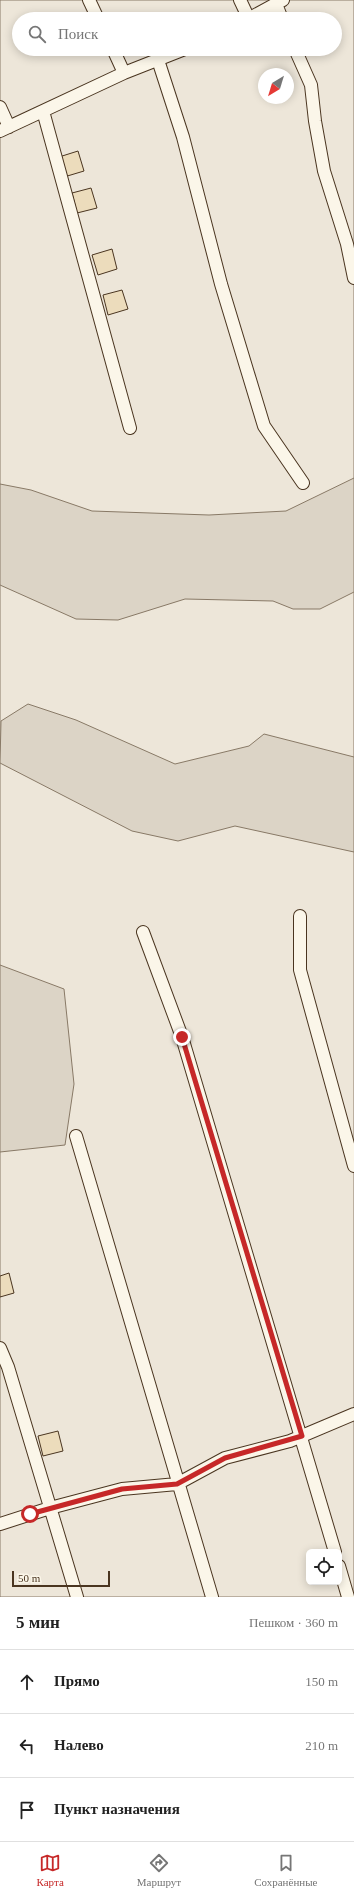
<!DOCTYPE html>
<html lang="ru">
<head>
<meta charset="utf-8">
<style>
	:root { --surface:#fff; --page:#f6f6f6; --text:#222; --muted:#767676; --line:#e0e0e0; --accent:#c62828 }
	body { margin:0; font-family:Georgia,serif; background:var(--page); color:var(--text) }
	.controls { position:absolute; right:12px; bottom:12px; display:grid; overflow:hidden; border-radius:6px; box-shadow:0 2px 10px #0003 }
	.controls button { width:36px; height:36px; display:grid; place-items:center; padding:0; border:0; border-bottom:1px solid var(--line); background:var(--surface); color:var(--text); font:20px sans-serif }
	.compass { position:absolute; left:258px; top:68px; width:36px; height:36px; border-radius:50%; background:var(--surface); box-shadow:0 2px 10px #0003; rotate:218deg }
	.scale { position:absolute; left:12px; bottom:10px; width:98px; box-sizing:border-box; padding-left:4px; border:2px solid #4a3520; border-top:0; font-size:11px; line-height:14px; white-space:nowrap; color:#4a3520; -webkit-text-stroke:3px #fbf6e9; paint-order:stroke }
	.stop { position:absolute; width:12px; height:12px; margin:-9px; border:3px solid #c62828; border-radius:50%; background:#fff }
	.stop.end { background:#c62828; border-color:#fff; box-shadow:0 1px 4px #0008 }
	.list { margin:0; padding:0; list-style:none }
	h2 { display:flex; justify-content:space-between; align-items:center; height:52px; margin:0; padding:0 16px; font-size:17px }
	h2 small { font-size:13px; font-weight:400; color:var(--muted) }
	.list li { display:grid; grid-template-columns:26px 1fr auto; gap:12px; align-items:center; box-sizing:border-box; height:64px; padding:0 16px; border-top:1px solid var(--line) }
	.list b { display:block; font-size:15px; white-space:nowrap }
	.list em { font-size:13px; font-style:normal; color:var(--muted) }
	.icon { flex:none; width:22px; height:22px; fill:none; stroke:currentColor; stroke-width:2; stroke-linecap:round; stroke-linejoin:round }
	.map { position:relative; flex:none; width:354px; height:1597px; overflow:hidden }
	.search { position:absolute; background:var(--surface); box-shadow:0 2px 10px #0003; left:12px; right:12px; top:12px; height:44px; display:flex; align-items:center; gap:10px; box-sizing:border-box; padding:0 14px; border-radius:22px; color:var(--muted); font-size:15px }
	.sheet { height:244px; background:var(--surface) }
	nav { display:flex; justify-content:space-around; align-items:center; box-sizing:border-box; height:56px; border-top:1px solid var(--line); background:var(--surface); font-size:11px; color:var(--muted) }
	nav a { display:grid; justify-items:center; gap:2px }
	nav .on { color:var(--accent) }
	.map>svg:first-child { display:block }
</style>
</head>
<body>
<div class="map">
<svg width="354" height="1597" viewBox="0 0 354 1597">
	<rect width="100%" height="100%" fill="#fbf6e9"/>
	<path fill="#ede6d9" stroke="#887966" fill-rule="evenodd" d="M0,0H354V1597H0ZM19,19H335V49H19ZM264,74H288V98H264ZM309,1552H339V1582H309Z"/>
	<path fill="#dcd4c6" stroke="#887966" d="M354,478V592L320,609H293L273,601L185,599L118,620L76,619L0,585V484L31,490L92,511L209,515L286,511Z
		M28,704L76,720L175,764L249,746L264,734L354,757V852L235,826L178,841L132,831L0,763L1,721Z
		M0,965L64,989L74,1084L65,1145L0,1152Z"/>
	<path fill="#ecdcbc" stroke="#4a3520" d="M78,151L84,171L64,177L59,157Z
		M91,188L97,208L77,213L72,193Z
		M112,249L117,269L98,275L92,255Z
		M122,290L128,309L108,315L103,295Z
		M9,1273L14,1293L0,1297V1276Z
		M58,1431L63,1451L43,1456L38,1436Z"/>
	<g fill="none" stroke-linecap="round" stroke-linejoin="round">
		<defs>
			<path id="street" d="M89,0L98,19
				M240,0L249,19
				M276,4L282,19
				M248,19L283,0
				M113,49L124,73
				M295,49L311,85L315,121L324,171L347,244L354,278
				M158,60L183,137L221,284L264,426L303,483
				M0,107L9,127
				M43,111L130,428
				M0,131L124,73L185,49
				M300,916V970L354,1166
				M143,932L182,1037L335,1552
				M76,1136L212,1597
				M0,1348L8,1367L77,1597
				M0,1524L50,1508L122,1489L177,1484L225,1458L290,1441L354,1414
				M339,1566L348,1597"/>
		</defs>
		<use href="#street" stroke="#4a3520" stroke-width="14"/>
		<use href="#street" stroke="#fbf6e9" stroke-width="12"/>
	</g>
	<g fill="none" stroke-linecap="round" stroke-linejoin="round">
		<path stroke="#c62828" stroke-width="5" d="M30,1514L122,1489L177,1484L225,1458L302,1436L182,1037"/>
	</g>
</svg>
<div class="controls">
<button><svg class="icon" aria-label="locate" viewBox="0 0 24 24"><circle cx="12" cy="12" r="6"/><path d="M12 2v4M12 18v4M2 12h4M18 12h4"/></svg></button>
</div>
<svg class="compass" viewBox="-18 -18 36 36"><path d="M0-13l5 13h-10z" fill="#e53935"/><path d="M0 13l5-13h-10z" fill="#767676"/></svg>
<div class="scale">50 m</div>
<div class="stop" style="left:30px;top:1514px"></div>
<div class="stop end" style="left:182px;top:1037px"></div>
<div class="search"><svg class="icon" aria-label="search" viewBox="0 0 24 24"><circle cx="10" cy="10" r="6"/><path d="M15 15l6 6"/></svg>Поиск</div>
</div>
<section class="sheet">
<h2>5 мин<small>Пешком · 360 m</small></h2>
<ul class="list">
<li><svg class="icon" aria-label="ahead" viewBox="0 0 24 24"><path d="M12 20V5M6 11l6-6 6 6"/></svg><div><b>Прямо</b></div><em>150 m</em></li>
<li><svg class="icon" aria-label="left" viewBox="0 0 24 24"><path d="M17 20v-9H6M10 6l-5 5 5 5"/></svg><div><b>Налево</b></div><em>210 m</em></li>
<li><svg class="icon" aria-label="arrive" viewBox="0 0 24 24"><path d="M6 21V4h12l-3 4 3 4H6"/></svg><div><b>Пункт назначения</b></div></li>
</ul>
</section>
<nav>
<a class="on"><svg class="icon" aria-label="map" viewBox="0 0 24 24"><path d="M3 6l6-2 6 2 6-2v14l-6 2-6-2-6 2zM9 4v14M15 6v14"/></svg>Карта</a>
<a><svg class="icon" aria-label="directions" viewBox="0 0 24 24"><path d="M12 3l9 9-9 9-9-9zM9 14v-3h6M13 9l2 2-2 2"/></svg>Маршрут</a>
<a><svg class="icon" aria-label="saved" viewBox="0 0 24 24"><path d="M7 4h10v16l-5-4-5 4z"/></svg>Сохранённые</a>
</nav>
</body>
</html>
